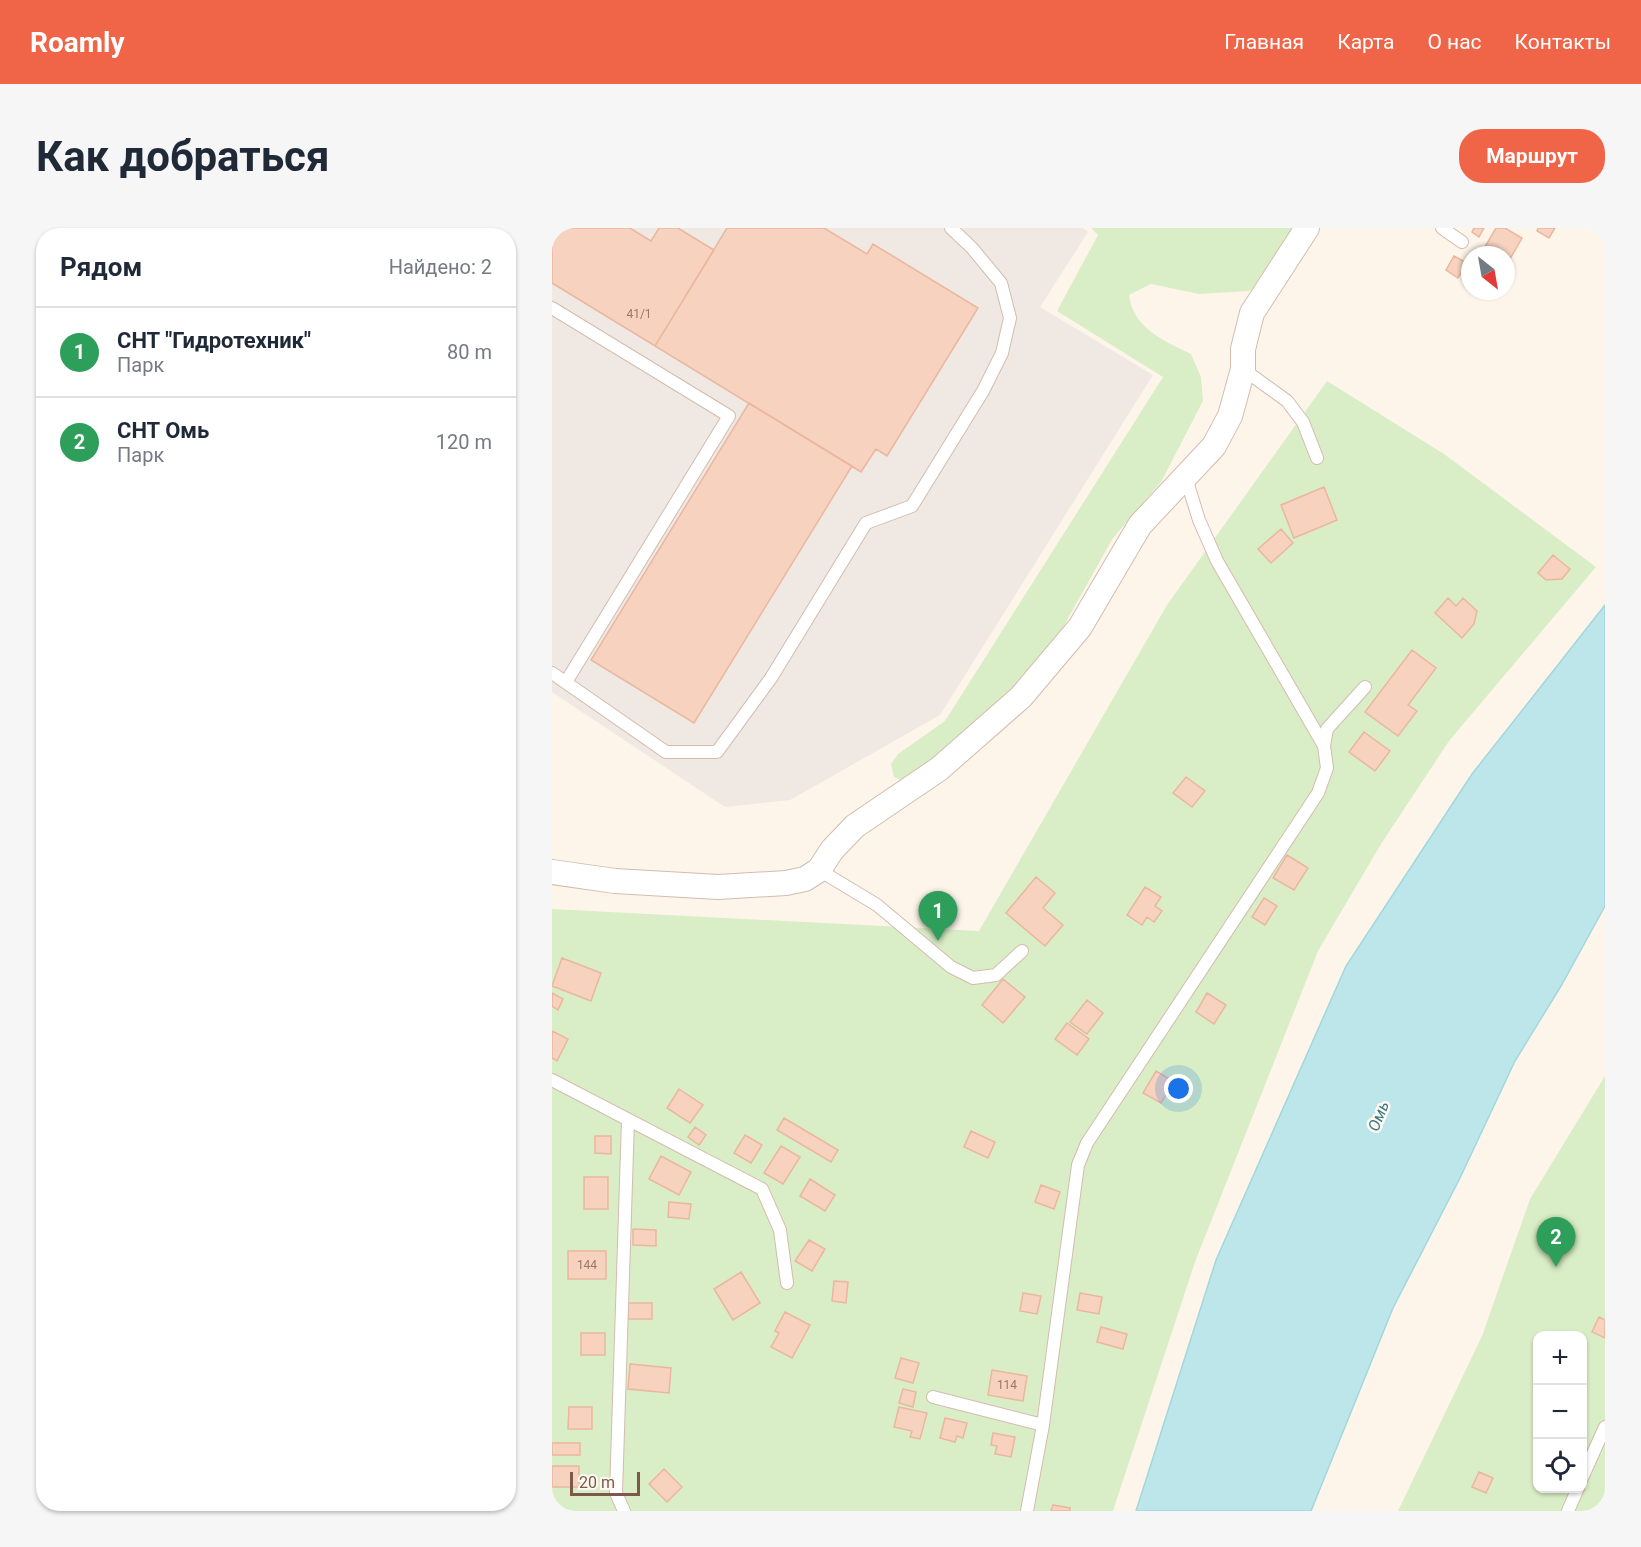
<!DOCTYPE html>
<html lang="ru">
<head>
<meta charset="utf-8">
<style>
	:root { --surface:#fff; --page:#f6f6f7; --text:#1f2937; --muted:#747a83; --line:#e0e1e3; --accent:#f06447 }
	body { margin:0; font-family:Roboto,sans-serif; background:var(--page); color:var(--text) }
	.controls { position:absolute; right:18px; bottom:18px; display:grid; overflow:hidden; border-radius:12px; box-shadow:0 2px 4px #0004 }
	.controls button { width:54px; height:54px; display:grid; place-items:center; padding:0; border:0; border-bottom:2px solid var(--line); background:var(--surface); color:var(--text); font:30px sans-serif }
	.compass { position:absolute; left:909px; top:18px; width:54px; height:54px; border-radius:50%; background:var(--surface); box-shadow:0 2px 4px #0004; rotate:149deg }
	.scale { position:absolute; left:18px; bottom:15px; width:70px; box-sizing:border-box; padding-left:6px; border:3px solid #7c594a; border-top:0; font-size:16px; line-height:21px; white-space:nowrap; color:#7c594a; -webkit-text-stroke:4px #fff9f2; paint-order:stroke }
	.you { position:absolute; left:627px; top:861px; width:21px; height:21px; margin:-15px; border:4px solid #fff; border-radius:50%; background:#1a73e8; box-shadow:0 0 0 9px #1a73e833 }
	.badge { display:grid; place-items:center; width:39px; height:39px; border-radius:50%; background:var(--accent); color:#fff; font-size:20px; font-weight:700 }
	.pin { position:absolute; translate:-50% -50px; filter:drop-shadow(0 2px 3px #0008) }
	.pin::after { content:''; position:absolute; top:32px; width:21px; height:18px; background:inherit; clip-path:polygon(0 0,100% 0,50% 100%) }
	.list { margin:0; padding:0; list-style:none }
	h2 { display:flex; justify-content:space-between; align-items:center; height:78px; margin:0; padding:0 24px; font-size:26px }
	h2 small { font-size:20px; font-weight:400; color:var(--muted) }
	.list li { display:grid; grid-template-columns:39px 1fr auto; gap:18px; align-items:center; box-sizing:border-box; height:90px; padding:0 24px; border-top:2px solid var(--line) }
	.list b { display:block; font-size:22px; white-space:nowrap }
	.list p { margin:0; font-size:20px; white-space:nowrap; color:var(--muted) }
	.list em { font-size:20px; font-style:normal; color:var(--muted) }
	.icon { flex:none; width:33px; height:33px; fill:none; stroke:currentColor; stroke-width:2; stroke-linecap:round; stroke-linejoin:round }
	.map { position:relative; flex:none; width:1053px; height:1283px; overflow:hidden; border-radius:24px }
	header { display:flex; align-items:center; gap:36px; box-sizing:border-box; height:84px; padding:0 30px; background:var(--accent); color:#fff }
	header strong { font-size:28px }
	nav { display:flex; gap:33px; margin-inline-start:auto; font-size:21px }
	.intro { display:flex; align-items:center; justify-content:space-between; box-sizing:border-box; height:144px; padding:0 36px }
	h1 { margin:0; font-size:42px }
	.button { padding:15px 27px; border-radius:24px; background:var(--accent); color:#fff; font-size:21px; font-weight:700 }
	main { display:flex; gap:36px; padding:0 36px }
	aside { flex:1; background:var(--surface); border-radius:24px; box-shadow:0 2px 4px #0004 }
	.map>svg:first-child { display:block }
</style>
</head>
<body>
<header>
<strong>Roamly</strong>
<nav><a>Главная</a><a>Карта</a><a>О нас</a><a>Контакты</a></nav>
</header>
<div class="intro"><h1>Как добраться</h1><a class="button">Маршрут</a></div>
<main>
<aside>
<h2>Рядом<small>Найдено: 2</small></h2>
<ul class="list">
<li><span class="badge" style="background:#2e9e5b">1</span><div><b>СНТ &quot;Гидротехник&quot;</b><p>Парк</p></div><em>80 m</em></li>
<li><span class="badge" style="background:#2e9e5b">2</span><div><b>СНТ Омь</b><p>Парк</p></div><em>120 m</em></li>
</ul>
</aside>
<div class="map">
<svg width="1053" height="1283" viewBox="0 0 1053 1283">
	<rect width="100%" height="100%" fill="#fef5ea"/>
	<path fill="#efe8e3" d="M0,0H531L536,4L488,79L601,147L388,487L238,572L173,579L0,464Z"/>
	<path fill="#d9eec6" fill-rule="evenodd" d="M539,0H741L707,56L697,63L647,66L599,56L577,67C581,100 612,113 639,126L649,149L651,173L609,254L561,310L501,417L438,488L353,554L342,549L339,536L346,526L393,493L611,149L505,83L546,7Z
		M775,153L892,226L1044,339L897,513L829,616L766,723L643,1034L561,1283H0V681L427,703L615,377Z
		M1053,848V1283H846L930,1108L978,971ZM986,1108H1030V1260H986Z"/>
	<path fill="#bce6ea" stroke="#a1d7dd" stroke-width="1.5" d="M1053,377V678L1009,758L963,833L908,950L841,1080L759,1283H584L664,1032L794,738L920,546Z"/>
	<path fill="#f6d2bf" stroke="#eab79e" stroke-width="1.5" d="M4,0H78L99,13L107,0H126L162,22L103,118L0,55V7Z
		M175,0H272L315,26L321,16L426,80L335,228L324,221L309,244L103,118Z
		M922,0H932L927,9L920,4Z
		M944,0H953L970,10L954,38V27H928Z
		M986,0H1003L997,10L985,3Z
		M902,28L915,35L906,50L894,42Z
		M197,175L300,238L142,495L39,432Z
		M772,259L785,292L742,310L729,277Z
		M729,301L741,315L719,335L706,321Z
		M1001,327L1018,341L1010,351L994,352L986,345Z
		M896,370L904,378L911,370L925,383L922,396L910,410L883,385Z
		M860,422L884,440L856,477L865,483L846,508L813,484Z
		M812,504L838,523L823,543L797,524Z
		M634,549L653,563L640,579L621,565Z
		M735,627L756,640L742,662L721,650Z
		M484,649L503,665L491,680L511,697L493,718L454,685Z
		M593,659L609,669L603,678L610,683L602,694L595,689L590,697L575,687Z
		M712,670L725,678L713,697L700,689Z
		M10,730L49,745L39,773L0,758Z
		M451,751L473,769L451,795L430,777Z
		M0,765L11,771L6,782L0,778Z
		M655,765L674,777L662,796L644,784Z
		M535,772L551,785L535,806L518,794Z
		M515,795L537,811L525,827L503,811Z
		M0,803L16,811L5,833L0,830Z
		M604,843L622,854L609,875L591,865Z
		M127,861L151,877L138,895L115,880Z
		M232,890L286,922L279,934L225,902Z
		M143,899L154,907L147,917L136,909Z
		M419,903L443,914L436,930L412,919Z
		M193,907L210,917L199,935L182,925Z
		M43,908H59V926L43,925Z
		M229,918L248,929L231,956L212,945Z
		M109,928L139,944L127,967L97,951Z
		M32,949H56V981H32Z
		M258,951L283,967L273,983L248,968Z
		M489,957L508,964L502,981L483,974Z
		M117,974L139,976L137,991L116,989Z
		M81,1001L104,1002V1018L81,1017Z
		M257,1012L273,1021L260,1043L243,1033Z
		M16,1023H54V1051H16Z
		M189,1044L208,1075L181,1092L162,1061Z
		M282,1053L296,1054L294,1075L280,1073Z
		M471,1065L489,1068L485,1086L468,1083Z
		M528,1065L550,1069L547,1086L525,1082Z
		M76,1075H100V1091H76Z
		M233,1084L258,1097L240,1130L219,1119L227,1105L223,1103Z
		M1047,1089L1053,1092V1110L1040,1104Z
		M549,1099L575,1106L571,1121L545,1114Z
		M29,1105H53V1127H29Z
		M349,1130L367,1135L361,1155L343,1150Z
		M78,1136L119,1140L117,1165L76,1161Z
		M440,1142L475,1148L471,1173L436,1167Z
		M351,1161L364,1164L361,1179L347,1175Z
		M17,1179H40V1201H16Z
		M347,1179L375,1185L368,1211L358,1209L360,1203L342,1199Z
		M393,1190L415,1195L411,1210L405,1208L403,1214L388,1210Z
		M441,1205L463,1209L459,1229L443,1226L445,1218L439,1217Z
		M0,1215H28V1227H0Z
		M0,1238H27V1259H0Z
		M112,1241L130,1259L115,1274L97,1256Z
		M927,1244L941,1250L934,1265L920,1259Z
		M501,1277L518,1280V1283H499Z"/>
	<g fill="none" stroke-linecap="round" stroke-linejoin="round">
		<defs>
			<path id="service" d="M890,0L910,14
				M0,80L177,188L14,454
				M691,141L735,173L751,194L765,230
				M0,445L114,524H165L219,450L314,295L360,278L431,163L450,125L458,90L449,55L420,20L399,0
				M772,518L775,501L813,459
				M267,642L325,677L399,739L421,750L444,747L470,723
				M0,852L210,961L228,1002L235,1055
				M381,1169L491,1197
				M1030,1250L1053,1199
				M72,1283L64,1265L76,892
				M475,1283L491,1197L526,937L535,915L766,565L775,540L772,518L665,333L647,292L634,250
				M1016,1283L1026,1260"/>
			<path id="minor" d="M0,644L63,653L166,659L234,655L253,651L267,642L280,622L303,598L387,541L469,469L528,399L588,297L662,218L678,188L691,141V121L700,85L755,0"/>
		</defs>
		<use href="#service" stroke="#d3bcae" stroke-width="14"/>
		<use href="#minor" stroke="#d3bcae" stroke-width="26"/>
		<use href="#service" stroke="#fff" stroke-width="12"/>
		<use href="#minor" stroke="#fff" stroke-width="24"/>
	</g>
	<g text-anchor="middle" stroke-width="5" stroke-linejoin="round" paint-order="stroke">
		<g font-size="12" fill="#9a7767">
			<text x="87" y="90">41/1</text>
			<text x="35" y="1041">144</text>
			<text x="455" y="1161">114</text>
		</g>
		<g font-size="16" font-style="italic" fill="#3c7a82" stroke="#fff9f2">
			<text transform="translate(826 888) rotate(-68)" y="6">Омь</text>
		</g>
	</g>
</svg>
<div class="controls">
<button>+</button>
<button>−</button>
<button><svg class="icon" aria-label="locate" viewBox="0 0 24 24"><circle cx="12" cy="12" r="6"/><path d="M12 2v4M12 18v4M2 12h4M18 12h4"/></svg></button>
</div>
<svg class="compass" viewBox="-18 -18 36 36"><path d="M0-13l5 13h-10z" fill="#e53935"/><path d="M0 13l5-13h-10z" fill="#747a83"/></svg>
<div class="scale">20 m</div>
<div class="you"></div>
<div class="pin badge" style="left:386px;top:713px;background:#2e9e5b">1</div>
<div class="pin badge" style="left:1004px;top:1039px;background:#2e9e5b">2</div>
</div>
</main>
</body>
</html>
